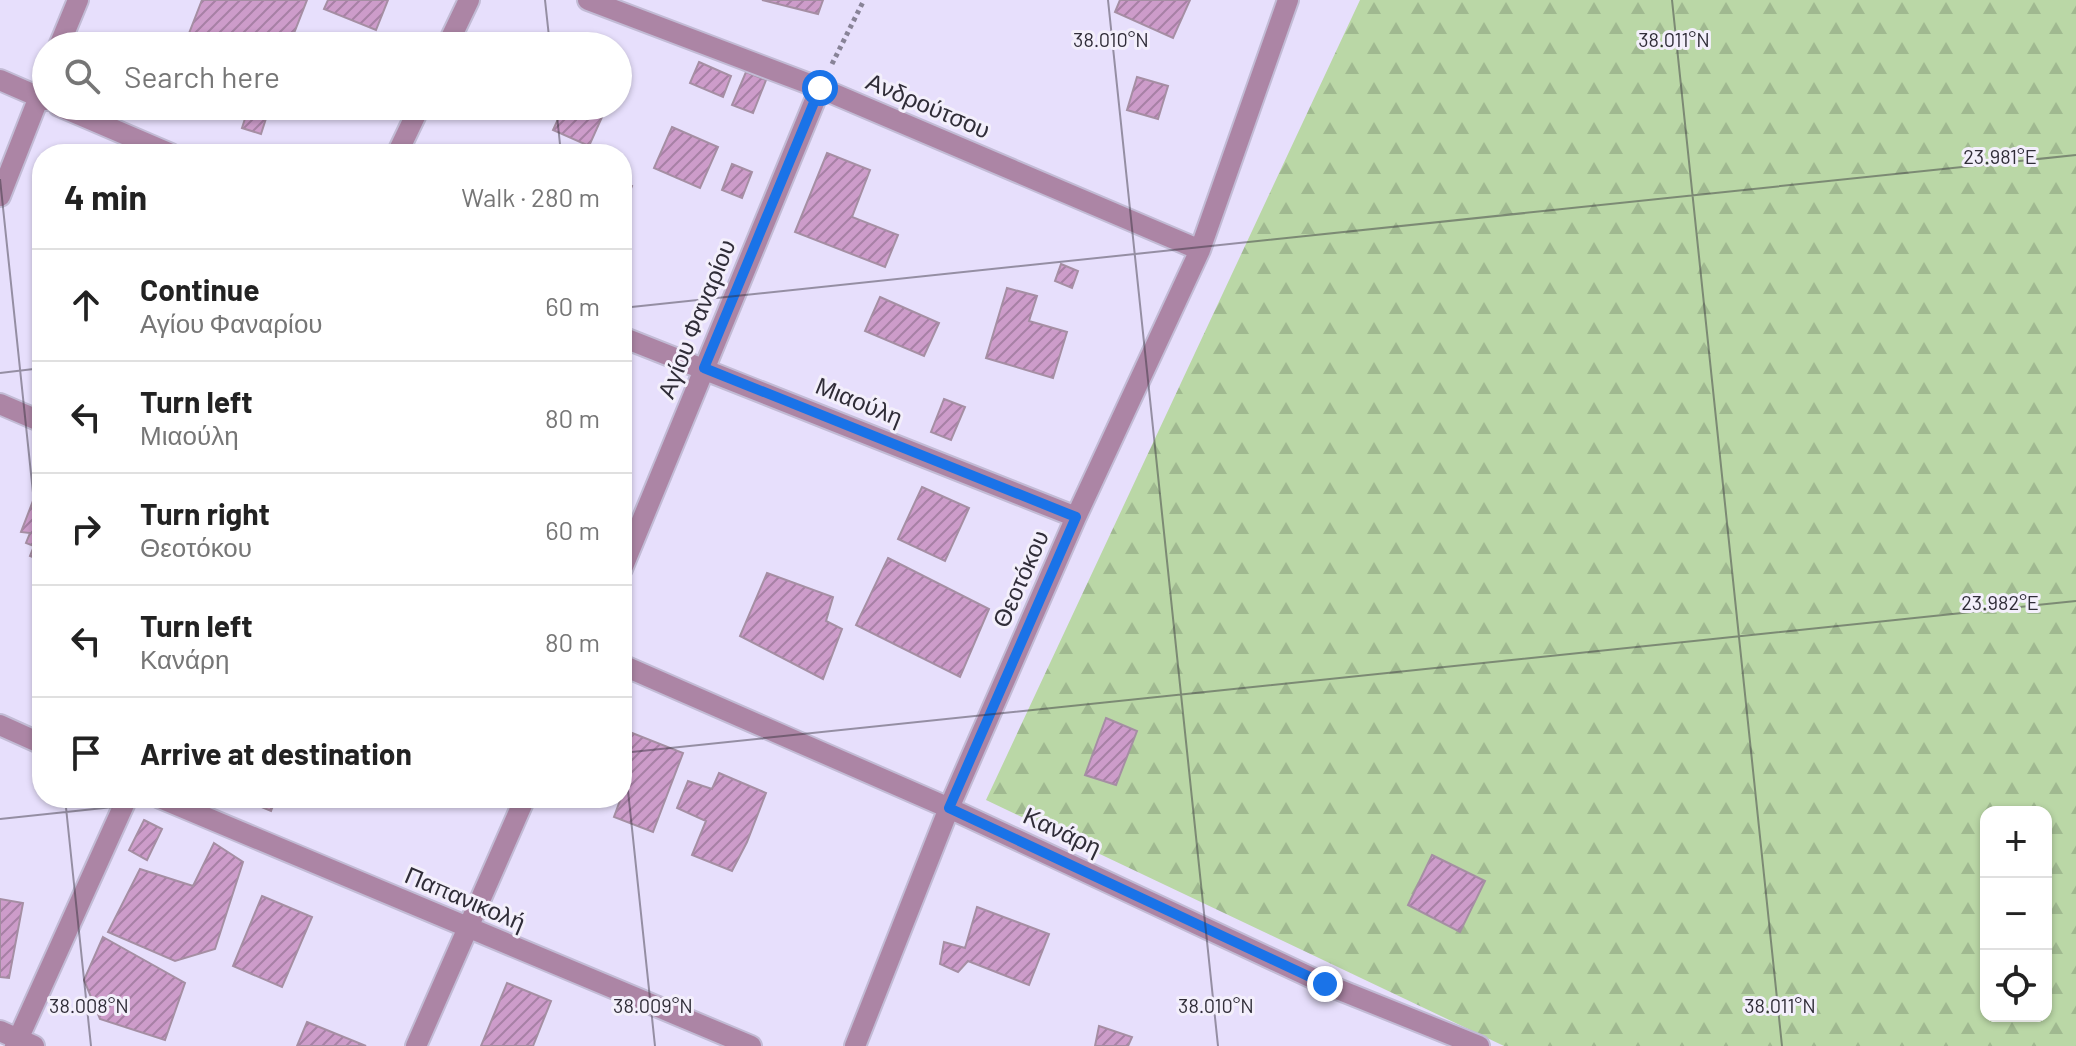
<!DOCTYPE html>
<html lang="en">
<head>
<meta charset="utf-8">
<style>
	:root { --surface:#fff; --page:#f6f6f6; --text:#222; --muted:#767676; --line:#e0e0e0 }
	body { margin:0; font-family:Barlow,sans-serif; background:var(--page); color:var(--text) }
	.controls { position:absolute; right:24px; bottom:24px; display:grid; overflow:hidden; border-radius:16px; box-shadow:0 2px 6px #0004 }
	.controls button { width:72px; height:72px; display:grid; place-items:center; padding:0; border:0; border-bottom:2px solid var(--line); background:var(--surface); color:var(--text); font:40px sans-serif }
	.stop { position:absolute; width:24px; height:24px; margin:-18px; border:6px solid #1a73e8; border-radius:50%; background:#fff }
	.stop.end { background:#1a73e8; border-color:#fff; box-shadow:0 2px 8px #0008 }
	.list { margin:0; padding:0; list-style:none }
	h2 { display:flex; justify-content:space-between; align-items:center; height:104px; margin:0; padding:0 32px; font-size:34px }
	h2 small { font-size:26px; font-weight:400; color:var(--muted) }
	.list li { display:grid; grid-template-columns:52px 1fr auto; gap:24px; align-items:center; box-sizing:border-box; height:112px; padding:0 32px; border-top:2px solid var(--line) }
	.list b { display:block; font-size:30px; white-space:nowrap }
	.list p { margin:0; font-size:26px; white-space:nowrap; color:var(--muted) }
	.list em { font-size:26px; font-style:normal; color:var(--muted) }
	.icon { flex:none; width:44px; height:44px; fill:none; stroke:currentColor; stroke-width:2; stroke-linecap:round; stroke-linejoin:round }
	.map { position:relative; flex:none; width:2076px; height:1046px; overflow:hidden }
	.search { position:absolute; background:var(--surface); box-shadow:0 2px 6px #0004; left:32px; top:32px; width:600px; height:88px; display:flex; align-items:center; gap:20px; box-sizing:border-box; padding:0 28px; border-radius:44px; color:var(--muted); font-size:30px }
	.panel { position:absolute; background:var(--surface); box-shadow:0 2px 6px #0004; left:32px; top:144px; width:600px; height:664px; border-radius:32px }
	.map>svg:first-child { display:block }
</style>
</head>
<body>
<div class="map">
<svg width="2076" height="1046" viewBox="0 0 2076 1046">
	<defs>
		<pattern id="forest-firs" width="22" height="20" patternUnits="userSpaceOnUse" patternTransform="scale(2)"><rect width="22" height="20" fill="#bad7a6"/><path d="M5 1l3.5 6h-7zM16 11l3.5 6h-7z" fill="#a0b990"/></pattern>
		<pattern id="building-hatch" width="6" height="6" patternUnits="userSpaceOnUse" patternTransform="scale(2)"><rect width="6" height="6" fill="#cd9cca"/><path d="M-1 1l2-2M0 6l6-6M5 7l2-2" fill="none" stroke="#a780a5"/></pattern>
	</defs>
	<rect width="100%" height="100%" fill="#e7dffc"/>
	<path fill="url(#forest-firs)" fill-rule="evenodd" d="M1360,0H2076V1046H1504L986,800ZM1986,812H2046V1016H1986Z"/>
	<path fill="url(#building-hatch)" stroke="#a58ea3" stroke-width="2" d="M202,0H307L289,46H214L188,36Z
		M328,0H388L376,30L324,9Z
		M762,0H823L818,14Z
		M1120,0H1190L1173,38L1115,12Z
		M699,62L731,76L723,97L690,83Z
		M746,72L766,80L753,113L732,105Z
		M1137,77L1168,86L1158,119L1127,110Z
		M249,106H270L261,134L242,128Z
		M564,106H607L589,146L553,130Z
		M672,127L718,147L700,188L654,168Z
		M827,153L870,170L852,217L898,235L885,267L795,232Z
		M732,164L752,172L742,198L722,190Z
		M622,180L632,186L622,212Z
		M1061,264L1078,271L1072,288L1055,281Z
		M1007,288L1037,296L1029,321L1067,332L1053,378L986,358Z
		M880,297L939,323L924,356L865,331Z
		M944,399L965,407L951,440L931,432Z
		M922,487L969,508L945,561L898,539Z
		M36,493L42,495V561L30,556L34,546L26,543L30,533L21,532Z
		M888,558L989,609L960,677L856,625Z
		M767,573L833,597L826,621L842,629L823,679L740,636Z
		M1106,718L1137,731L1116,785L1085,775Z
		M622,729L683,753L653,832L614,817L622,795Z
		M719,773L766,793L747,842L732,871L692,855L706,821L677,808L688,781L712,789Z
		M240,798H276L271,811Z
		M144,820L162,829L147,860L129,850Z
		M214,843L243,862L215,949L175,961L108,932L140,869L193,886Z
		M1432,855L1485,881L1460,932L1408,905Z
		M262,896L312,917L282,987L233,966Z
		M0,899L23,903L9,978L0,977Z
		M977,907L1049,934L1029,985L968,961L958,972L940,964L944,942L965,948Z
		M103,937L185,983L165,1040L100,1019L84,980Z
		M507,983L551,1001L533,1046H481Z
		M307,1022L366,1046H297Z
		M1099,1026L1132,1037L1128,1046H1095Z"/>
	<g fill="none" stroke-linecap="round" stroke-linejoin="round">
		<defs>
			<path id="minor" d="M588,0L820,88L1200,250
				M59,46L78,0
				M447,46L469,0
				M0,80L46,100
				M59,106L171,154
				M397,154L420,106
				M0,196L46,79
				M622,337L1076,517
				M0,404L42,422
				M622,569L820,88
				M622,665L949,808L1325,984L1479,1046
				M0,725L42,744
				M160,798L751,1046
				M0,1031L34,1046
				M15,1046L127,798
				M416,1046L525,798
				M855,1046L949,808L1076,517L1200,250L1288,0"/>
		</defs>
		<use href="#minor" stroke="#c2bbd5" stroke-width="24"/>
		<path stroke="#888397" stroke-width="5" stroke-dasharray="4 4" stroke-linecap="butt" d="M832,64L864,0"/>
		<use href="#minor" stroke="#ac85a5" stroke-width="20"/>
	</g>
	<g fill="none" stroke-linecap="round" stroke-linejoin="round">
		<path stroke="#1a73e8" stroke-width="10" d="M820,88L704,368L1076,517L949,808L1325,984"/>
	</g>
	<path fill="none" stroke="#302d38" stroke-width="2" stroke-opacity="0.45" d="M545,0L550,46M1108,0L1218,1046M1672,0L1782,1046M556,106L561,154M0,179L42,578M622,308L2076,155M0,373L42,368M622,734L655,1046M622,753L2076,601M65,798L91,1046M0,819L198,798"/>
	<g text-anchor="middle" stroke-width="6" stroke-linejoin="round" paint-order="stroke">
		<g font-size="24" fill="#302d38" stroke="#f3effb">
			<text transform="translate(928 106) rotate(23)" y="8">Ανδρούτσου</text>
			<text transform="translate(697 319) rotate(-68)" y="8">Αγίου Φαναρίου</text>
			<text transform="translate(859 402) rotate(22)" y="8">Μιαούλη</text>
			<text transform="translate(1021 579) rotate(-66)" y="8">Θεοτόκου</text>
			<text transform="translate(1062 832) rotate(25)" y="8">Κανάρη</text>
			<text transform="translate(465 899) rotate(23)" y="8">Παπανικολή</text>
		</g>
	</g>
	<g font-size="20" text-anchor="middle" fill="#302d38" stroke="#f3effb" stroke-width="6" stroke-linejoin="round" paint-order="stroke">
		<text x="1111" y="47">38.010°N</text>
		<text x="1674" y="47">38.011°N</text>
		<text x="2000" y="164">23.981°E</text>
		<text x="2000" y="610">23.982°E</text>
		<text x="89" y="1013">38.008°N</text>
		<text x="653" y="1013">38.009°N</text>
		<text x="1216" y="1013">38.010°N</text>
		<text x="1780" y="1013">38.011°N</text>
	</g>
</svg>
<div class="controls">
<button>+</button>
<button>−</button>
<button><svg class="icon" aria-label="locate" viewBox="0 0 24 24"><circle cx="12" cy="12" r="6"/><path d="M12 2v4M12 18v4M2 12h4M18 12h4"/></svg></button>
</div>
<div class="stop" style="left:820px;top:88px"></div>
<div class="stop end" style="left:1325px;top:984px"></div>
<div class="search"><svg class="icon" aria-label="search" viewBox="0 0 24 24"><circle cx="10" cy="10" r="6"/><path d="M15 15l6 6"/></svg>Search here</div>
<section class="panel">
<h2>4 min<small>Walk · 280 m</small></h2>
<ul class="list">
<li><svg class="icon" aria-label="ahead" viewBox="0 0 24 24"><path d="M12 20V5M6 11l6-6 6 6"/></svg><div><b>Continue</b><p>Αγίου Φαναρίου</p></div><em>60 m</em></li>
<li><svg class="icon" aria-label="left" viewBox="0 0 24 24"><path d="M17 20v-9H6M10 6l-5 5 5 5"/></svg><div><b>Turn left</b><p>Μιαούλη</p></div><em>80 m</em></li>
<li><svg class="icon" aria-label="right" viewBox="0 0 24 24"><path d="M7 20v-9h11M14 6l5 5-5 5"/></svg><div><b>Turn right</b><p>Θεοτόκου</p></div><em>60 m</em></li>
<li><svg class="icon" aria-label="left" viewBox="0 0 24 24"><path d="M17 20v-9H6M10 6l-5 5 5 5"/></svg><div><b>Turn left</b><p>Κανάρη</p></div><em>80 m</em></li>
<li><svg class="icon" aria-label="arrive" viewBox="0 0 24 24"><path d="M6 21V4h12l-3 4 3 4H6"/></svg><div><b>Arrive at destination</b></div></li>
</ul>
</section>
</div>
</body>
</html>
